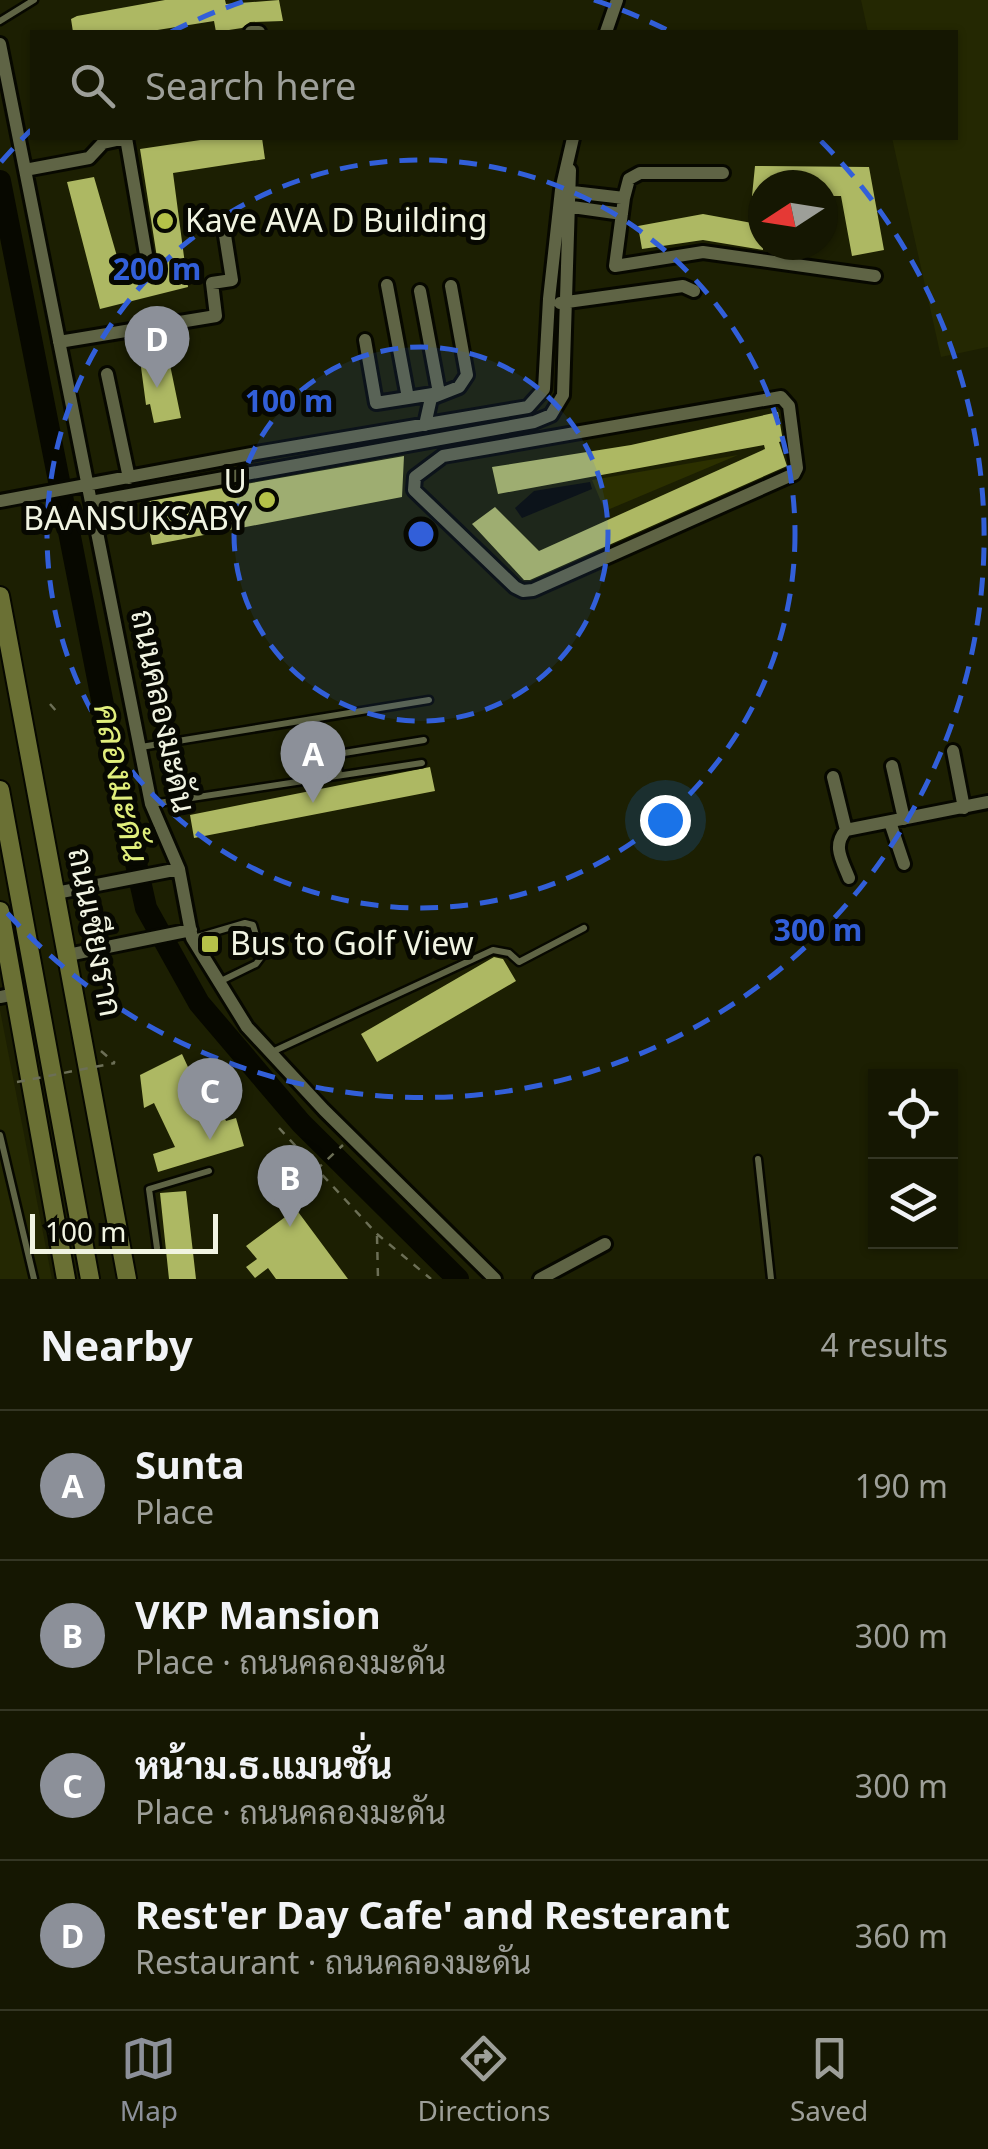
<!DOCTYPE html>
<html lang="en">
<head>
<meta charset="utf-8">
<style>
	:root { --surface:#151702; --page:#222411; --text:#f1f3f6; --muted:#9d9f99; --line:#343624; --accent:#8c9099 }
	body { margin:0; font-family:"Noto Sans",Sarabun,sans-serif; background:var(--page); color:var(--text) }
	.controls { position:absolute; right:30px; bottom:30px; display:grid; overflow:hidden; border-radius:0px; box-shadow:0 2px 8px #0004 }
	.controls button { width:90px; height:90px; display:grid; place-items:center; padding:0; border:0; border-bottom:2px solid var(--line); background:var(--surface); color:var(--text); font:50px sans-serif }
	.compass { position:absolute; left:748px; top:170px; width:90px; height:90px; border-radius:50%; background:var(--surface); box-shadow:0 2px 8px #0004; rotate:258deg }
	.scale { position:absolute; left:30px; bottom:25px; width:188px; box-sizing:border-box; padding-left:10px; border:5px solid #f1f4e2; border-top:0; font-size:28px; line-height:35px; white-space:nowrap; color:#f1f4e2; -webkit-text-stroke:8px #070801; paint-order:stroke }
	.you { position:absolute; left:665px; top:820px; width:35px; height:35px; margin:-25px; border:8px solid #fff; border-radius:50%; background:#1a73e8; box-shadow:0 0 0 15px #1a73e833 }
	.badge { display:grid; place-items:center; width:65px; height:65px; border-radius:50%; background:var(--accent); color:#fff; font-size:32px; font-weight:700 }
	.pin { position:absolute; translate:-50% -82px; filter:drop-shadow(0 2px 5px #0008) }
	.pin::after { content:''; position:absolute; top:52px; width:35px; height:30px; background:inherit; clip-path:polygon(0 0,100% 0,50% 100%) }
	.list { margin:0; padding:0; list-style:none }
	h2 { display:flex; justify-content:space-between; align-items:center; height:130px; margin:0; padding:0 40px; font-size:42px }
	h2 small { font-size:32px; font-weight:400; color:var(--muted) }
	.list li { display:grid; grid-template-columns:65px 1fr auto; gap:30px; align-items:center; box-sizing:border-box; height:150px; padding:0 40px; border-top:2px solid var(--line) }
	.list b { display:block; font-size:38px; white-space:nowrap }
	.list p { margin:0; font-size:32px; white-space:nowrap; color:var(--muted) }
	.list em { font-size:32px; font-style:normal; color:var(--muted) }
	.icon { flex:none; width:55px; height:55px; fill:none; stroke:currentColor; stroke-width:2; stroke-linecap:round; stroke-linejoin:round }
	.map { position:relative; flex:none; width:988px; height:1279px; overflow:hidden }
	.search { position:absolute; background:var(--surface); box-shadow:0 2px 8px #0004; left:30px; right:30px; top:30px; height:110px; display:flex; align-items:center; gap:25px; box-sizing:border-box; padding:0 35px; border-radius:0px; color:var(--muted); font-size:38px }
	.sheet { height:730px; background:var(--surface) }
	nav { display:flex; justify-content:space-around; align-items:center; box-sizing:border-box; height:140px; border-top:2px solid var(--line); background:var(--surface); font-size:28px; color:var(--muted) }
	nav a { display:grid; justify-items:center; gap:5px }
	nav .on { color:var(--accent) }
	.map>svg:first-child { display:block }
</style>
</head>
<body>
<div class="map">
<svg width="988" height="1279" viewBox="0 0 988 1279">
	<rect width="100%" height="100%" fill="#1c1f02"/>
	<path fill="#242802" d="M861,0H988V347L941,357L892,138H956V32H868Z
		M0,1010L52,1279H0Z"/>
	<path fill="#2c3000" d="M738,455L605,511L592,480Z"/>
	<path fill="#070800" d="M590,482L592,489L522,518L515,508L534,491Z"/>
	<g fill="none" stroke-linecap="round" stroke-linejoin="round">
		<path stroke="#070800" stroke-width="22" d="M0,181L121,796L146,908L199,1003L301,1123L458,1279"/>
	</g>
	<path fill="#adb863" d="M165,0H225L226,4L279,0L283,21L250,22L242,28L216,32L214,21L145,32H73L71,19L77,16Z
		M214,138H262L265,159L173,173L188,287L100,309L67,182L94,177L123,277L151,276L156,272L158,264L140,149Z
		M755,166L869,167L884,250L852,256L841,196H823V185H763V196H752Z
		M703,214L763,225V250L703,240L642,249L638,226Z
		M169,360L181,418L154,423L150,404L146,405L141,367Z
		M778,412L783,441L779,442L787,466L530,580H524L472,524L495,507L539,551L765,449L764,445L498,494L492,467L631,445Z
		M404,456L402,497L152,545L144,502Z
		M430,767L435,791L194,838L190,815Z
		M494,957L503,959L516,981L377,1062L361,1034Z
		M182,1054L199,1091L211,1086L226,1121L236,1118L244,1146L158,1172L153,1154L175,1147L154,1103L144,1108L140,1075Z
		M186,1191L196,1279H169L160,1193Z
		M296,1209L348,1279H276L268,1268L255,1278L246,1267L257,1259L246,1246Z"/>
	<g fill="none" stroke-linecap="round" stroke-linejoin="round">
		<defs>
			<path id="lane" d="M0,21L34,0
				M141,747L429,700
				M339,775L337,756L344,753L424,740
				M152,804L422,763
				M194,938L245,923L253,925L262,956L256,964L221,981
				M272,1052L493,950L509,953L519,962L584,928
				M0,1135L34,1279
				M758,1159L771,1279
				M157,1248L149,1189L209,1171"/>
			<path id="street" d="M251,32H259
				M606,32L617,0
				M0,44L151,804L179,869L192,938L247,1027L324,1110L495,1279
				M126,138L148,266
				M25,170L89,158L103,143L126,138
				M723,173H640L629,179L624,198L615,266L703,252L875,276
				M564,191L624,198
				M565,206L622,214
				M387,285L408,398L439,393L420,291
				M560,303L683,286L694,291
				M365,340L376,403L408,398
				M59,342L216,316L212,283L232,280L224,229
				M107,374L129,478
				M781,397L789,406L797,468L794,474L533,590L523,591L515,587L414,490L415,477L443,456Z
				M425,425L431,398L459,387L467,375L451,286
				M0,501L262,452L528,407L544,389L549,299L561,190L573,138
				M91,502L534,422L551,415L563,395L570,170
				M953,751L964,808
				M892,766L904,819
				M833,777L846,830C832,846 842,860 849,878
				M890,822L904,864
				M846,830L988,802
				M56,893L179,869
				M68,955L191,930
				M0,997L15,994
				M540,1279L605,1244"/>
			<path id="secondary" d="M0,596L127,1279
				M0,790L90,1279
				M0,911L66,1279"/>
		</defs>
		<use href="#lane" stroke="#070800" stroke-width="11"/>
		<use href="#street" stroke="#070800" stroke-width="18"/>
		<use href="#secondary" stroke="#070800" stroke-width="22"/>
		<path stroke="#6c6f56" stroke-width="2.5" stroke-dasharray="8 8" stroke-linecap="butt" d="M50,704L57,712
			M101,1051L115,1063
			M279,1128L377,1234L431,1279
			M316,1170L343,1145
			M377,1236L378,1279"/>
		<use href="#lane" stroke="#5f6445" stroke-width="6"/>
		<use href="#street" stroke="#5f6445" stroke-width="12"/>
		<use href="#secondary" stroke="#6a7034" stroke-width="18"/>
		<path stroke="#6c6f56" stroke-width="2.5" stroke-dasharray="8 8" stroke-linecap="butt" d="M17,1082L115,1063"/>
	</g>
	<circle cx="421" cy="534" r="187" fill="#325fd9" fill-opacity=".12"/>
	<g fill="none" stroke="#325fd9" stroke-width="5" stroke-dasharray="18 12">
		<circle cx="421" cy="534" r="187"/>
		<circle cx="421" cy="534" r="374"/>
		<path d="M1 162A561 561 0 0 1 31 130M171 32A561 561 0 0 1 248 0M594 0A561 561 0 0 1 671 32M821 141A561 561 0 1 1 1 906"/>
	</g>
	<g fill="#b5c249" stroke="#070801" stroke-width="4">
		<circle cx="165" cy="221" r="10"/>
		<circle cx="267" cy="500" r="10"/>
		<rect x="200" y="934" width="20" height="20" rx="5"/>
	</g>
	<g text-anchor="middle" stroke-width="10" stroke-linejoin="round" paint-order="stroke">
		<g font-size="32" fill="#f1f4e2" stroke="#070801" text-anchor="start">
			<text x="185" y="232">Kave AVA D Building</text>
			<text x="247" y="493" text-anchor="end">U<tspan x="247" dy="37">BAANSUKSABY</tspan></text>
			<text x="230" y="955">Bus to Golf View</text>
		</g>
		<g font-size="32" fill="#f1f4e2" stroke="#070801">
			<text transform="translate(163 711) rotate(78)" y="11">ถนนคลองมะดัน</text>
			<text transform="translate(95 932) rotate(79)" y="11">ถนนเชียงราก</text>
		</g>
		<g font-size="35" font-style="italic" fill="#e1ef7c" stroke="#070801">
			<text transform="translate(121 783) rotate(79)" y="12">คลองมะดัน</text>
		</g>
	</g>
	<circle cx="421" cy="534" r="15" fill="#325fd9" stroke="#070801" stroke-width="5"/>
	<g font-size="30" text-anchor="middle" font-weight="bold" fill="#325fd9" stroke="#070801" stroke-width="10" stroke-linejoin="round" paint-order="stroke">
		<text x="157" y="280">200 m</text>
		<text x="289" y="412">100 m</text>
		<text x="818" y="941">300 m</text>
	</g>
</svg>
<div class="controls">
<button><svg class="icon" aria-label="locate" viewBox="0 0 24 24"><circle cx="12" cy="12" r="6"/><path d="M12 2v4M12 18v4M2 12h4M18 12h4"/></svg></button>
<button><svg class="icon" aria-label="layers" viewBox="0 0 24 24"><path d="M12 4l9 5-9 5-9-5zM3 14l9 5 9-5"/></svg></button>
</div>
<svg class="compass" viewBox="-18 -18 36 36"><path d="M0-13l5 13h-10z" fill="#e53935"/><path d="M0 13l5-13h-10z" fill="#9d9f99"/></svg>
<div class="scale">100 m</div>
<div class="you"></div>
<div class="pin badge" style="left:313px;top:803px">A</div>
<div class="pin badge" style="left:290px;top:1227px">B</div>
<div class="pin badge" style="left:210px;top:1140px">C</div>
<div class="pin badge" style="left:157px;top:388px">D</div>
<div class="search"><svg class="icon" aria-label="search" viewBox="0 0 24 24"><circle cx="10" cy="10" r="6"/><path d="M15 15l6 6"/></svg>Search here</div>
</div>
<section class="sheet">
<h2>Nearby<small>4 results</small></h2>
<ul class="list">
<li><span class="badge">A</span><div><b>Sunta</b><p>Place</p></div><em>190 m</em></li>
<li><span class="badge">B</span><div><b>VKP Mansion</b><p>Place · ถนนคลองมะดัน</p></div><em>300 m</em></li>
<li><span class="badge">C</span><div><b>หน้าม.ธ.แมนชั่น</b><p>Place · ถนนคลองมะดัน</p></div><em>300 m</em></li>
<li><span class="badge">D</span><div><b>Rest'er Day Cafe' and Resterant</b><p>Restaurant · ถนนคลองมะดัน</p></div><em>360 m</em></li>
</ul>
</section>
<nav>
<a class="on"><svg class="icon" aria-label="map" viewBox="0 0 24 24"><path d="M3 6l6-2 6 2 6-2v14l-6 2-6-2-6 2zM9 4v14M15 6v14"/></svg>Map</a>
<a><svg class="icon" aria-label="directions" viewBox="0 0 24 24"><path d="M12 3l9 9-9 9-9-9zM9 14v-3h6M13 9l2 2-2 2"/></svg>Directions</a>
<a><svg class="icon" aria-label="saved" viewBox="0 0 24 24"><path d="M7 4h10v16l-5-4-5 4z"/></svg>Saved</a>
</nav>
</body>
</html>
